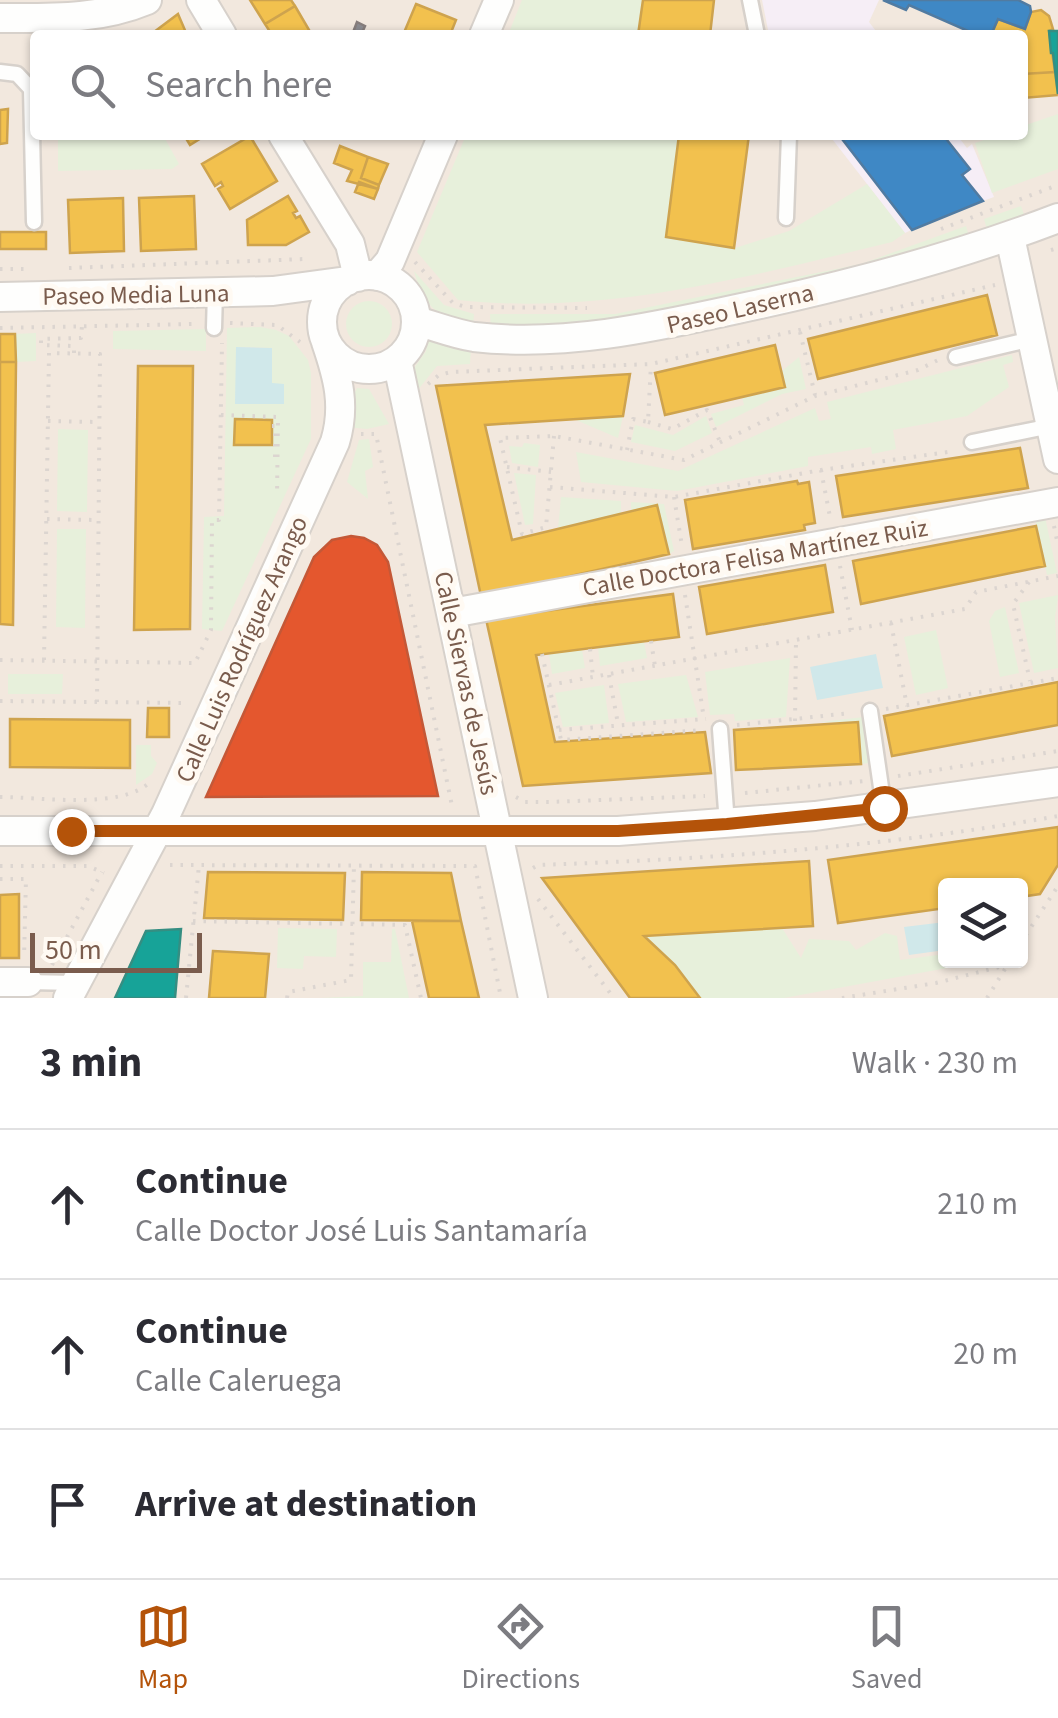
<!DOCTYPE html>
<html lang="en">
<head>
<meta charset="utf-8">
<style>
	:root { --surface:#fff; --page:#f7f7f7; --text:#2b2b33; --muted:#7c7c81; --line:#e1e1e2; --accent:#b45309 }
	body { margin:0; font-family:"Source Sans 3",sans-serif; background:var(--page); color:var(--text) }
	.controls { position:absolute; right:30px; bottom:30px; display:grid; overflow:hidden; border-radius:10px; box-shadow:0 2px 8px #0004 }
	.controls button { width:90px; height:90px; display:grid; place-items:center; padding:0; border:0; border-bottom:2px solid var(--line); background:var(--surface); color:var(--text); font:50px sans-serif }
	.scale { position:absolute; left:30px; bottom:25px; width:172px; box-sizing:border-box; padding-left:10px; border:5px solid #7a5c4d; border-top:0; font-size:28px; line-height:35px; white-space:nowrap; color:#7a5c4d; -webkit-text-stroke:8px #fffaf3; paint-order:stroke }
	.stop { position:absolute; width:30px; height:30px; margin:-22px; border:8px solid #b45309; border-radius:50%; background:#fff }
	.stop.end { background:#b45309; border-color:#fff; box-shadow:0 2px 10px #0008 }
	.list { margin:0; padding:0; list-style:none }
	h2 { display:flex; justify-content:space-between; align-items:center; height:130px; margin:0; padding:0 40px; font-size:42px }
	h2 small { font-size:32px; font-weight:400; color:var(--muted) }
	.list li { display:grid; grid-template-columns:65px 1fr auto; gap:30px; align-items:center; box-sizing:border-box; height:150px; padding:0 40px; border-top:2px solid var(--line) }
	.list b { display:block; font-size:38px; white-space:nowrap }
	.list p { margin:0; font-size:32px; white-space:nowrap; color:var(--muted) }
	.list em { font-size:32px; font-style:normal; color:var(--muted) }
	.icon { flex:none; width:55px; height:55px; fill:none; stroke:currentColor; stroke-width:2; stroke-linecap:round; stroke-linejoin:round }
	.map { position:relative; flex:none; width:1058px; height:998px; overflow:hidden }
	.search { position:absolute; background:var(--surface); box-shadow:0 2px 8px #0004; left:30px; right:30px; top:30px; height:110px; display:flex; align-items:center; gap:25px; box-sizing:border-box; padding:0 35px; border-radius:10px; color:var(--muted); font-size:38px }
	.sheet { height:580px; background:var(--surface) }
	nav { display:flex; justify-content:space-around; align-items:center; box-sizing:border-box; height:140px; border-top:2px solid var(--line); background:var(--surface); font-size:28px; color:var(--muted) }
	nav a { display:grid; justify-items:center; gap:5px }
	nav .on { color:var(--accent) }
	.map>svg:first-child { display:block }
</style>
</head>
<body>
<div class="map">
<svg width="1058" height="998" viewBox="0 0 1058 998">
	<rect width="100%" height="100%" fill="#f9f5f0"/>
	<path fill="#f2e8de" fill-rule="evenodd" d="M0,0H1058V998H0ZM35,35H1023V135H35ZM946,886H1020V961H946Z"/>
	<path fill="#f6eef6" d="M762,0H879L869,22L879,35H769Z
		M829,135H957L967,148L972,144L994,197L943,215L905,233Z"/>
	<path fill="#e7f0db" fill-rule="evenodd" d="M522,0H643L638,35H508Z
		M1058,114V169L992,193L975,143L999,135H1023V126Z
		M58,135H163L179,164L172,169L58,171Z
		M466,135H679L667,237L735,248L789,231L867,184L905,233L892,242C750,276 606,316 458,300L417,252Z
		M1021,206L1026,220L988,233L984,219Z
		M966,226L970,240L672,313L552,327H491L490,314H615L861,264Z
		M414,271L444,305L474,314L473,326C437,316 424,308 414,271Z
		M346 324a23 23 0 1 1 46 0a23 23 0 1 1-46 0Z
		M260,327L276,330L289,336L308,360L311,373V439L222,631L202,629L204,517L224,516L227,328ZM236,347L272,348V384Z
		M206,329V351L113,349V331Z
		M36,333V361L16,362L15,334Z
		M428,338L471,349L470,364L437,366L417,391L412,371L426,351Z
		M1012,355L1013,362L1003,365L1009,387L967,416L893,430L896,449L872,454L871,447L808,457V466L677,491L581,482L576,452L678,471L815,408L819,421L831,419L827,402Z
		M799,357L806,389L782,394L716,427L711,414L744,405L742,397L785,387L782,371Z
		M357,388L369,389L389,424L367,429L346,427L352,398Z
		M623,416L618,438L576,420Z
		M706,416L712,433L675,451L631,442L635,425L673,435Z
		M58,429L88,430L87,512L57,511Z
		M369,439L373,467L365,471L368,499L347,482L359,440Z
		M524,443L540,445L538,467L512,463L509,446L522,447Z
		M514,473L536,475L533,524L525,525Z
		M561,497L621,501V514L558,529Z
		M631,502L664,504L674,551L669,554L657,506L631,511Z
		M1045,517L1057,573L1047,575L1035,519Z
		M57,529H86L85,628L56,627Z
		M1058,595L1055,618L1058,668L1034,673L1019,603Z
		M1005,607L1019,673L1000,677L989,621L995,611Z
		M936,630L948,688L916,695L904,637Z
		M644,642L647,658L600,666L598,647Z
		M582,650L585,668L552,674L549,654Z
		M790,658L786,717L735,721L734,714L710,715L705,672Z
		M8,674H63L62,694H8Z
		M686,675L698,717L626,722L618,684Z
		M604,685L609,723L563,727L555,693Z
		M864,717L869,763L861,764L858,723L820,722Z
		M136,745H151V756L157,763L152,774L136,785Z
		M278,928L337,929L336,957L304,956L303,969L277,968Z
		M782,928L801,958L809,939L849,941L856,950L885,933L897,936L900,960L945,954L946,961H985L784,998H700L675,965L644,936Z
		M392,929H395L409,998H321L363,996V962H391Z"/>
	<path fill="#d0e8ea" d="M236,347L272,348V383L284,384V404H235Z
		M876,654L883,688L817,700L810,667Z
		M945,922V950L909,955L904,927Z"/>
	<path fill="#f2c14e" stroke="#cea34e" stroke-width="2.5" d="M250,0H291L295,6L265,24Z
		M643,0H714L710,35H638Z
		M416,4L456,20L450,35H403Z
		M295,6L312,35H272L265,24Z
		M1041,10L1049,16L1053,29L1049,31L1055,72L1023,74V35H991L998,19L1025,29L1031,12Z
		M178,14L187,35H140V32H154Z
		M1055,72L1058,95L1023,98V74Z
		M8,109L7,143L0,144V110Z
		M184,135H206L190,145Z
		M679,135H749L734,248L666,237Z
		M250,136L277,181L230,209L218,189L223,186L221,182L215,186L202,164Z
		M340,146L368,157L361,178L379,185L378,189L347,181L352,170L334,163Z
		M368,157L388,164L379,185L361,178Z
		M359,182L378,189L374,199L355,192Z
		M194,196L196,249L141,251L139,198Z
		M288,196L297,211L293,213L296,218L300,216L309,232L286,245H248L247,220Z
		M123,198L124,251L70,253L68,200Z
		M0,232H46V249H0Z
		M987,295L997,335L818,379L808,339Z
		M0,334H15L16,362H0Z
		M775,345L785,387L665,415L655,373Z
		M0,362H16L13,625L0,624Z
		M138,366H193L190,629L134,630Z
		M630,374L623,416L485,425L512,540L657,505L669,554L481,596L436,386Z
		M235,419L272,420V445H234Z
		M1020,448L1028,488L843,517L836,476Z
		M797,481L798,484L809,482L815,523L804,525L805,530L693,549L685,500Z
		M1036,526L1045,566L861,604L853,561Z
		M825,565L833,612L707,634L699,587Z
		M673,594L679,637L536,655L555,742L705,732L711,773L523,786L486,619Z
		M1058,682V725L892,756L884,716Z
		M148,708H169V737H147Z
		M10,719L130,720V768L10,767Z
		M858,722L861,764L736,770L734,730Z
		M1058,827V865L1040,894L1020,897V886H946V908L838,923L828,860Z
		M809,861L813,926L644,936L675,965L700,998H630L542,878Z
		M208,872L345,873L343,920L204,918Z
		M362,872L451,873L461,921L361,920Z
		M19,894V958H0V895Z
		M412,921H461L479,998H429Z
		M213,951L269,954L265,998H209Z"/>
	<path fill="#e4572e" stroke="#c45837" stroke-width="2.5" d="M351,536L364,538L377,545L388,562L438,796L206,797L314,557L332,540Z"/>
	<path fill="#3f88c5" stroke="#517ba1" stroke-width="2.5" d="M883,0H1018L1030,6L1031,12L1025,29L998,19L991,35H977L909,5L906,10Z
		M839,135H943L970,169L962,175L983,201L912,230Z"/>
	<path fill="#17a398" stroke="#358e82" stroke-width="2.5" d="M1049,31H1058V94L1053,53H1051Z
		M181,929L175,998H115L146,931Z"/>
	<path fill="#8d8d92" stroke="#877e7d" stroke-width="2.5" d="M357,22L365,26L361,35H352Z"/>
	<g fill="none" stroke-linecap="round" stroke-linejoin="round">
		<defs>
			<path id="lane" d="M750,0L757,35
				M0,72L17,74L31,89L34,222
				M786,218L789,135
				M214,328L215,292
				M956,357L1032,339
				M972,442L1051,426
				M870,711L884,808
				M720,729L727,824
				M28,982L75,983"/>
			<path id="street" d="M201,0L222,35
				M0,18C51,18 99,20 147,0
				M484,35L499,0
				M283,135L350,244L358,277
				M1010,237L1058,459
				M322 322a47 47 0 1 1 94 0a47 47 0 1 1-94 0Z
				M377,276L390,261L443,135
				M0,297L273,291L347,281
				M416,321C435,326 454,334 474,337C563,347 650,328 737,309C846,286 954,258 1058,218
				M397,360L533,998
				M452,613L1058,502
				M0,831H618L815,816L1058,782
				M0,982H28
				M68,998L166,814L335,442C346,406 338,377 326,342"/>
		</defs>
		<use href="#lane" stroke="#d7d1cb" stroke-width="19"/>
		<use href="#street" stroke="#d7d1cb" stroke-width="32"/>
		<path stroke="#dcd5d0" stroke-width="4" stroke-dasharray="2.5 8" stroke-linecap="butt" d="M941,229L1058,185
			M1051,250L1058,248
			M415,262L453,303L466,307L587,308
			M69,268L305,259
			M0,269H30
			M230,323L277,325L300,342
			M0,328L195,324
			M800,332L815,395
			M74,353V346L41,345V339L81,338L82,326
			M428,384L439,375L451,372L651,364L995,285
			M221,415L278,417L277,496
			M48,421L98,422
			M648,422L672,429L707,410L720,442
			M272,426H275V460
			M361,434H376L452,806
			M554,436L546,527L522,534L500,438L554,436L684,460L815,396L918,370L938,360
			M627,450L633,419L648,422L651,364
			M507,467L551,472
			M821,470L830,517
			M550,487L674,497L821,470L955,451
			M674,497L682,546
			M47,519L97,520
			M1054,526L1058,545
			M840,566L852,630
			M1029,582L1013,604L1030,681
			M685,595L704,719
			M891,623L907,706
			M651,641L655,666
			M590,649L593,677
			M542,654L561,740L703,730
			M0,660L195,663L211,630L212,520H219L222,343
			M44,660L49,353L100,354L97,702
			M609,675L618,724
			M549,685L965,609L976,592L1058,576
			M0,701L188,703
			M886,709L1058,678
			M795,721L796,641
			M737,725L851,713
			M559,730L706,719
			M898,776L1058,751
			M745,793L864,781
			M0,797C39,797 122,810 150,782
			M516,797L525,802H549L705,796
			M170,865L475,866L501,998
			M0,866H88L104,873
			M533,868L538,865C713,859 885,847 1058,816
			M0,879H26L24,958
			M538,899L614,998
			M193,921L405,925L421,998
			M1020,944L1058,886
			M52,965L102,872
			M186,998L199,865
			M287,998L288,992L351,980L354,865
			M842,998L936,983L1007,965
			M987,998L1010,961"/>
		<use href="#lane" stroke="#fefefd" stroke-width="14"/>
		<use href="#street" stroke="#fefefd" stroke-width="28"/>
	</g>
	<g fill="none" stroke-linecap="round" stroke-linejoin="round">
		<path stroke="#b45309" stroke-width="12" d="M71,831H618L727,824L884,808"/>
	</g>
	<g text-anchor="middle" stroke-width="10" stroke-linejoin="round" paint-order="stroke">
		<g font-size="25" fill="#7a5c4d" stroke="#fffaf3">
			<text transform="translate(136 294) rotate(-1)" y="9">Paseo Media Luna</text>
			<text transform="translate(740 308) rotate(-13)" y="9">Paseo Laserna</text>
			<text transform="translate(755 557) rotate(-10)" y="9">Calle Doctora Felisa Martínez Ruiz</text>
			<text transform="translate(241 649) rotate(-66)" y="9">Calle Luis Rodríguez Arango</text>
			<text transform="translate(467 683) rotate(78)" y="9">Calle Siervas de Jesús</text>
		</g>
	</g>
</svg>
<div class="controls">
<button><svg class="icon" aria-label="layers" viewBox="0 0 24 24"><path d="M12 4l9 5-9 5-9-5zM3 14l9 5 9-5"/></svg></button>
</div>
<div class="scale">50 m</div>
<div class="stop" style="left:884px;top:808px"></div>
<div class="stop end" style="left:71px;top:831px"></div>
<div class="search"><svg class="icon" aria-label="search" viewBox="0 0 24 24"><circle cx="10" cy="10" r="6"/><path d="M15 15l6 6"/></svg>Search here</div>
</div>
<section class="sheet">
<h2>3 min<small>Walk · 230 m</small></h2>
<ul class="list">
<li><svg class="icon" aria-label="ahead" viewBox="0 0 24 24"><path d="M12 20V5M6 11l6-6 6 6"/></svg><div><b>Continue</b><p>Calle Doctor José Luis Santamaría</p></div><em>210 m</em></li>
<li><svg class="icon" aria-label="ahead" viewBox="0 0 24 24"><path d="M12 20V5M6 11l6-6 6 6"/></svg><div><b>Continue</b><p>Calle Caleruega</p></div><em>20 m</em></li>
<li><svg class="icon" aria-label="arrive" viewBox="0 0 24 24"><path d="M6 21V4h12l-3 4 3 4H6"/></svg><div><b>Arrive at destination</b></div></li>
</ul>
</section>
<nav>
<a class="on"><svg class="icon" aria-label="map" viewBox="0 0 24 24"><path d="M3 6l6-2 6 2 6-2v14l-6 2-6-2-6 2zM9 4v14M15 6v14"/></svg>Map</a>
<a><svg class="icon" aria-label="directions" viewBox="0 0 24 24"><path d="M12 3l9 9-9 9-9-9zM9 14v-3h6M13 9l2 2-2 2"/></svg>Directions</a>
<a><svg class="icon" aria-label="saved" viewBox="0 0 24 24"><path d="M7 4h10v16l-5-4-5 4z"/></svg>Saved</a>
</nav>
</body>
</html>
